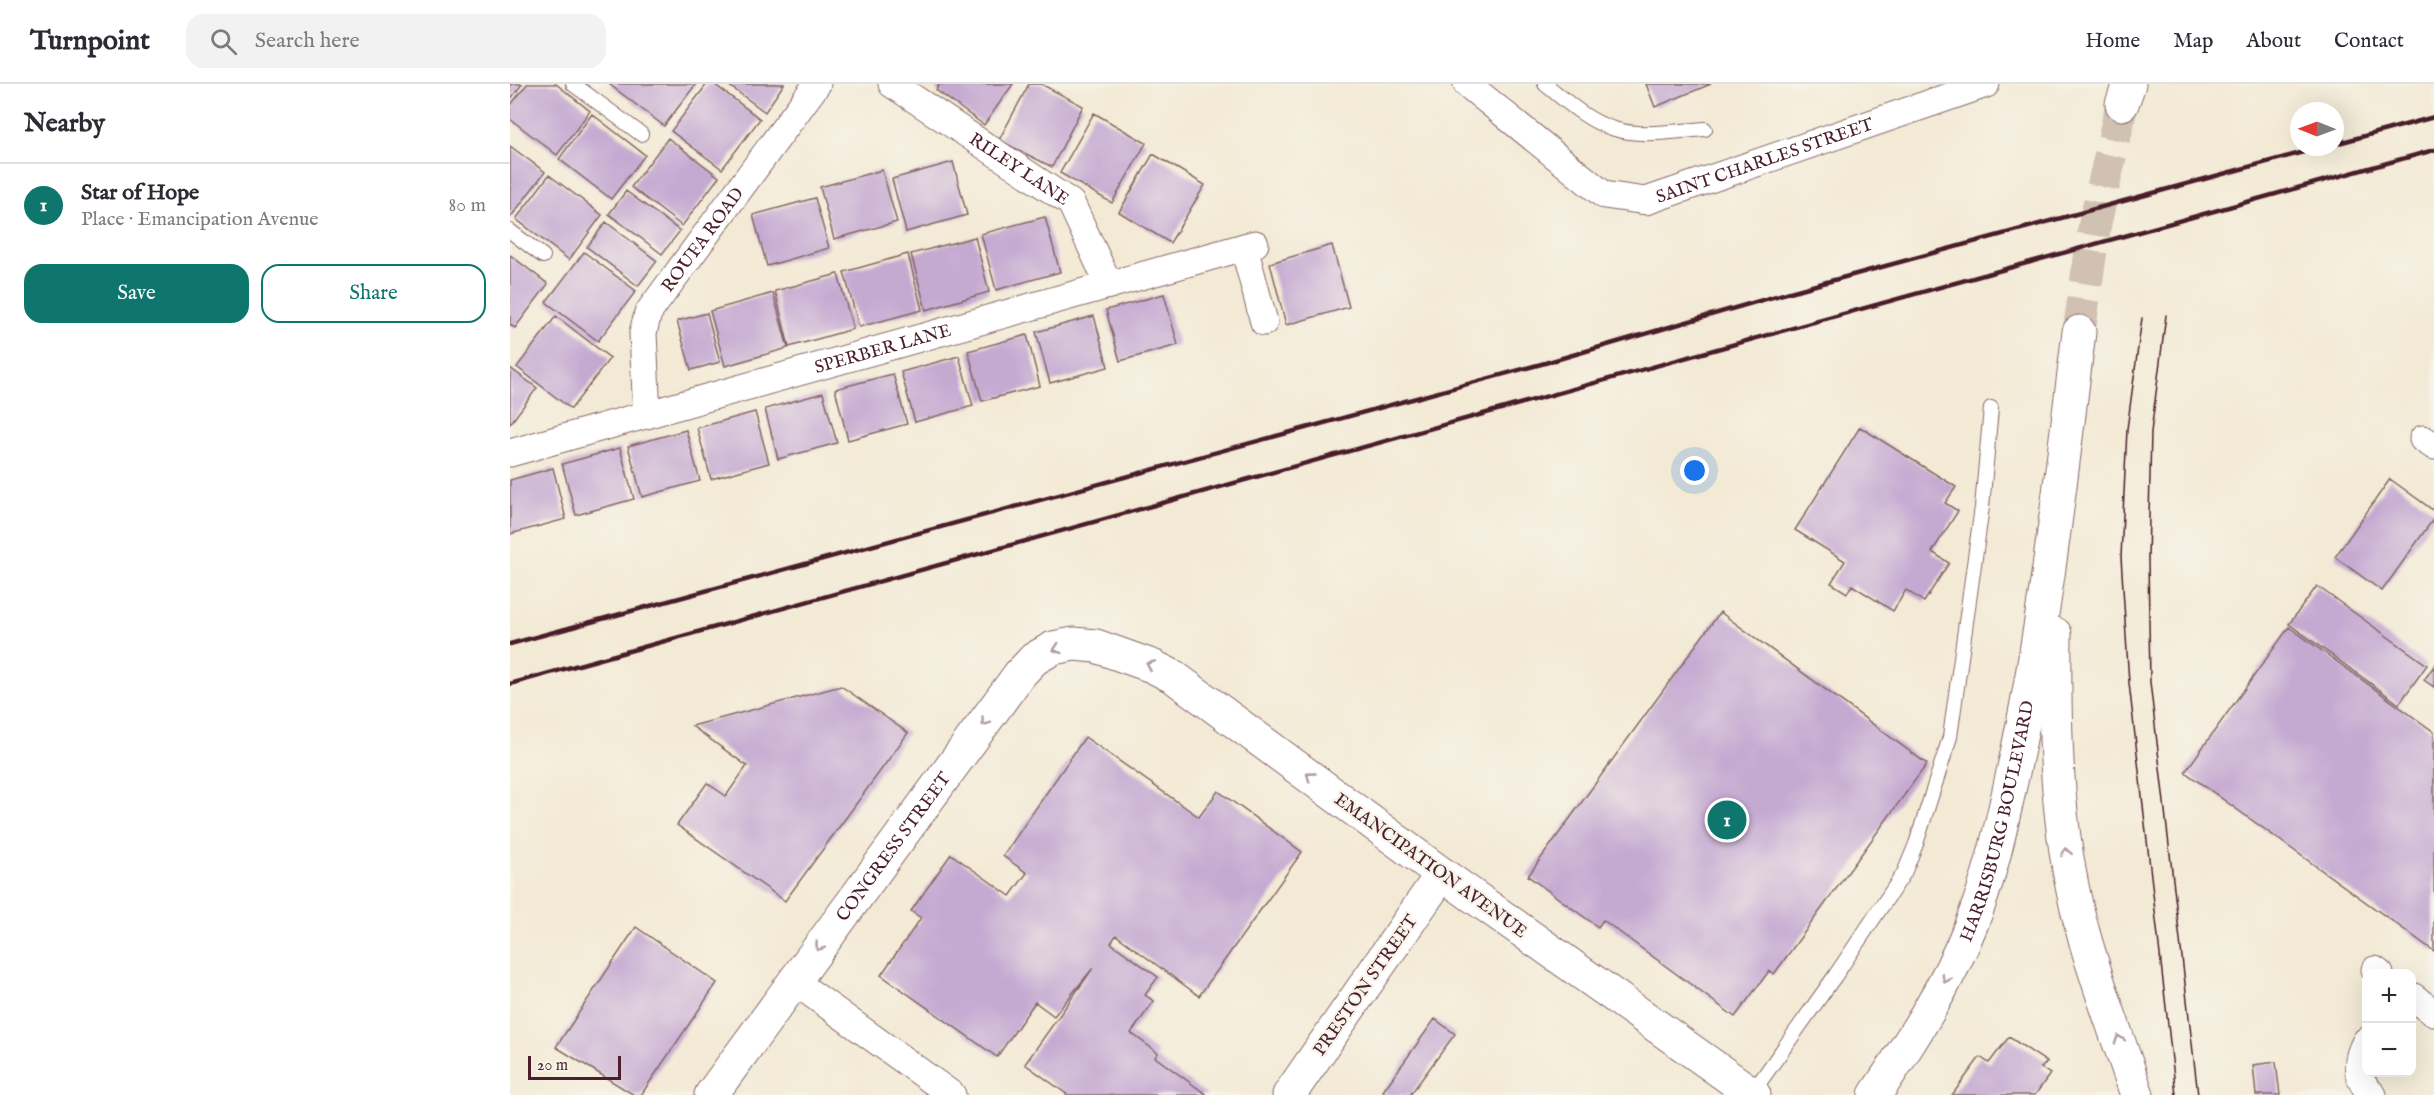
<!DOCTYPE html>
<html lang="en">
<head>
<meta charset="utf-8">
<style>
	:root { --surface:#fff; --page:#f2f2f3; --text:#2b2b33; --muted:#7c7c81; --line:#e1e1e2; --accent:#0f766e }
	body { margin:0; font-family:"IM FELL English",serif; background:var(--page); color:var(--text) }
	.controls { position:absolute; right:18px; bottom:18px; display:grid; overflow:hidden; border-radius:12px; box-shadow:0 6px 24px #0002 }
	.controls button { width:54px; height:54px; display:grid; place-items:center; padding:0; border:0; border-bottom:2px solid var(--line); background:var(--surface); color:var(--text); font:30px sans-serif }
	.compass { position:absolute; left:1780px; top:18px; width:54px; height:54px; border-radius:50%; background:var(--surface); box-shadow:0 6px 24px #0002; rotate:271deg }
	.scale { position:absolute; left:18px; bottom:15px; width:93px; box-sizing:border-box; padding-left:6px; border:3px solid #4a1f2b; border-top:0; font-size:16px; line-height:21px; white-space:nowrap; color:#4a1f2b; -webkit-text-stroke:4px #f7f3e8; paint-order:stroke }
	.you { position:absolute; left:1185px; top:387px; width:21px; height:21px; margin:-15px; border:4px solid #fff; border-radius:50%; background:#1a73e8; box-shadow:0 0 0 9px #1a73e833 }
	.badge { display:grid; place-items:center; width:39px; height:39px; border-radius:50%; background:var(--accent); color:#fff; font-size:20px; font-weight:700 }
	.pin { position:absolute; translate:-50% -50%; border:3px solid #fff; box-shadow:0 2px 6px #0006 }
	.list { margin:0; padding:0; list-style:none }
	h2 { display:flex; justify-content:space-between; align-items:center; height:78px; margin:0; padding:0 24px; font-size:26px }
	h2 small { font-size:20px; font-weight:400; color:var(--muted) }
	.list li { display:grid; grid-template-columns:39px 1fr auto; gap:18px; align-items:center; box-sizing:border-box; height:84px; padding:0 24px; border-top:2px solid var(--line) }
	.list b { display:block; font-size:22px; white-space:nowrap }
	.list p { margin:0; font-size:20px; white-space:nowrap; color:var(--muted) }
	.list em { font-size:20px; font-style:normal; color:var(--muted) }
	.actions { display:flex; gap:12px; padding:18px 24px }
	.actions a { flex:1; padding:14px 0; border:2px solid var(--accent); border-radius:18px; text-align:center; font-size:21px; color:var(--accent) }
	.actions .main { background:var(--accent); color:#fff }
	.icon { flex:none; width:33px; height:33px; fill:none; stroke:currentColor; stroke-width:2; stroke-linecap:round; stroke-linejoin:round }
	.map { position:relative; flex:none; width:1924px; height:1011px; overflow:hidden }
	header { display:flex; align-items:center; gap:36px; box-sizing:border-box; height:84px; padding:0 30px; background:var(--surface); border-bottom:2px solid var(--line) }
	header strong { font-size:28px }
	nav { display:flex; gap:33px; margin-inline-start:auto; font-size:21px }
	.search { width:420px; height:54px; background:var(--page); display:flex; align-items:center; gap:15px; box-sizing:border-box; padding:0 21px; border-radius:18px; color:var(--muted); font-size:22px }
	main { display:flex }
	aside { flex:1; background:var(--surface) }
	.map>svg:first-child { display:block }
</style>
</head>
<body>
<header>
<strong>Turnpoint</strong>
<div class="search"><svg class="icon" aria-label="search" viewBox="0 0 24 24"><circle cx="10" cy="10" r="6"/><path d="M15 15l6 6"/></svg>Search here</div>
<nav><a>Home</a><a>Map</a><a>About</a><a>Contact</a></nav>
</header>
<main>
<aside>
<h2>Nearby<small></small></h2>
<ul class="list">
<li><span class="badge">1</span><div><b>Star of Hope</b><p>Place · Emancipation Avenue</p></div><em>80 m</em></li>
</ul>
<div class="actions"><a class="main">Save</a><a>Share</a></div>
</aside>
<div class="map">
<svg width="1924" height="1011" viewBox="0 0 1924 1011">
	<rect width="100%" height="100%" fill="#f7f3e8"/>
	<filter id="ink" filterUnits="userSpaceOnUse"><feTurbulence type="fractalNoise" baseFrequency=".0167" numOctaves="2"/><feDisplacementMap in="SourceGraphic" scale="12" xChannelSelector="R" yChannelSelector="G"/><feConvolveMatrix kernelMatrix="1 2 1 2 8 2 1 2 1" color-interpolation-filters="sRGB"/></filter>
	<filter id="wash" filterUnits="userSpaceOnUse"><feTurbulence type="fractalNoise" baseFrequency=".008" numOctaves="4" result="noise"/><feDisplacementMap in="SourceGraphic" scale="24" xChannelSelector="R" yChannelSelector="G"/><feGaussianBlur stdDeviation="1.35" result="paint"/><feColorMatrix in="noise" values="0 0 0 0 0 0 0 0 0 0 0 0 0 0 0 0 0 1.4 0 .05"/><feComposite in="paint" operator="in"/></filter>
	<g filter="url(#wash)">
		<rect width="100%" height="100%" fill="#f3ead5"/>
		<g id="blocks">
			<path fill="#c4a9d1" d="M0,0H12L0,16Z
				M17,0H46L80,27L47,71L0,35V22Z
				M99,0H186L154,42Z
				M197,0H204L250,35L212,85L161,47Z
				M217,0H274L255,28Z
				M430,0H503L474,41L426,6Z
				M519,0H531L573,22L542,83L489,56Z
				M1136,0H1201L1145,23Z
				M584,29L636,59L602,119L550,89Z
				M82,30L135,71L101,115L49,75Z
				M158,54L209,93L172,142L121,103Z
				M0,62L35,88L0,134Z
				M643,70L695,101L660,159L609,128Z
				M443,78L457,131L396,148L382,95Z
				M372,86L387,138L324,155L310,103Z
				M39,91L92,131L59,176L6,135Z
				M116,107L170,147L152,170L99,130Z
				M305,114L319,164L257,182L243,131Z
				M535,133L550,188L486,206L471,150Z
				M96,138L147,177L128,202L77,163Z
				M465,153L479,208L416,226L401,170Z
				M822,161L839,223L776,241L760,179Z
				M74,168L126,207L88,257L36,218Z
				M398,170L412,226L349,243L334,188Z
				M0,171L38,200L5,244L0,241Z
				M328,190L343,245L279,263L265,207Z
				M263,209L278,264L215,282L200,227Z
				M654,210L668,261L610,277L596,226Z
				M197,229L210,278L181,286L167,237Z
				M46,232L100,274L61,325L7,283Z
				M584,232L598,283L540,299L526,248Z
				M517,251L530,302L472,317L458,267Z
				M449,272L463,322L405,338L391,288Z
				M0,284L27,304L0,340Z
				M383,290L397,340L338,356L325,305Z
				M313,309L327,359L268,375L255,325Z
				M245,328L259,379L201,395L187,344Z
				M1350,343L1446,403L1435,419L1448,427L1422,468L1439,479L1414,518L1396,506L1383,527L1342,501L1337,509L1321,499L1335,477L1285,446Z
				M176,346L190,397L132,413L118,362Z
				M110,364L124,415L66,431L52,380Z
				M43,384L56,435L0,450V396Z
				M1880,395L1924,427V434L1872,507L1825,473Z
				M1807,502L1917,581L1889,620L1779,540Z
				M1210,528L1417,680L1264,890L1259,887L1225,933L1093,836L1088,843L1018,792Z
				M1779,543L1924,648V867L1675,688Z
				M1924,582V603L1914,596Z
				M331,602L398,649L275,817L167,741L197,699L216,712L237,682L182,642Z
				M575,653L689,733L708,707L792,768L689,912L606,851L601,859L648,893L635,911L644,917L621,949L648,969L645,973L697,1011H558L515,980L583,884L544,932L525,918L487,973L371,891L411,834L401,827L441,770L500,812L517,789L493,772Z
				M126,843L207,899L131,1011H124L46,963Z
				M925,935L945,950L900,1011H879L873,1007Z
				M1499,953L1537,978L1531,984L1540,990L1525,1011H1442L1470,973L1479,979Z
				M1766,978L1770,1011H1746L1743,981Z"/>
		</g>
	</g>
	<g filter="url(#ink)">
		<use href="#blocks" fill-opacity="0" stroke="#856666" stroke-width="1.5"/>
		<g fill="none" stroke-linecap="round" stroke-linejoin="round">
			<path stroke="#d1c1b3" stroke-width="33" stroke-dasharray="33 16" stroke-linecap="butt" d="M1569,248L1585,139L1612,20"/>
			<defs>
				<path id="service" d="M63,0L131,50
					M1035,0C1055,16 1076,36 1101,44C1130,54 1165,47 1195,45
					M0,147L33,172
					M1242,1009L1325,892L1394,789L1406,760L1440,653L1472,423L1481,324"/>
				<g id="minor">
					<path id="s1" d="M382,0L561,119L599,201"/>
					<path id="s2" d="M957,0L1094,111L1136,117L1476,0"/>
					<path d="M734,163L754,238"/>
					<path id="s3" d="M137,331L133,249L138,229L307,0"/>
					<path d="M1913,355L1924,362"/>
					<path id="s4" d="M0,369L745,160"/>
					<path d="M1865,886L1870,890"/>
					<path d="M284,897L442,1011"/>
					<path d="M1902,912L1924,929"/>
					<path d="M1856,957C1845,977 1845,995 1863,1011"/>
				</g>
				<g id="tertiary">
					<path id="s5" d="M201,1011L509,591L524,575L543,564L564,560L586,562L642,582L664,593L932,790L779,1011"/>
				</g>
				<g id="secondary">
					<path d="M1612,20L1619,0"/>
					<path d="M1545,550C1544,646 1546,744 1570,837C1585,896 1608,953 1627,1011"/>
					<path d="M932,790L1244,1011"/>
					<path id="s6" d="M1365,1011C1401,957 1437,902 1461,841C1482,790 1492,737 1504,684C1535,540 1551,394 1569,248"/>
				</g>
			</defs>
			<use href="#service" stroke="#856666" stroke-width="16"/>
			<use href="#minor" stroke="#856666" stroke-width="29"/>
			<use href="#tertiary" stroke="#856666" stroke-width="35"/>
			<use href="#secondary" stroke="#856666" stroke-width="35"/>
			<use href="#service" stroke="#fff" stroke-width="14"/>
			<use href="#minor" stroke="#fff" stroke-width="27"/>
			<use href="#tertiary" stroke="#fff" stroke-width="33"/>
			<use href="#secondary" stroke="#fff" stroke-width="33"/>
			<path stroke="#4a1f2b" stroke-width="1.5" d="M1656,231L1641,348L1638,476L1640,598L1688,1011
				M1632,234L1617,345L1611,473L1619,599L1666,1011"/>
			<path stroke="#4a1f2b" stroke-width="4.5" d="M1825,60L1924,33
				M0,560L1035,279L1280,208L1812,63
				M0,600L1924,66"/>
		</g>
		<defs><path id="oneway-chevron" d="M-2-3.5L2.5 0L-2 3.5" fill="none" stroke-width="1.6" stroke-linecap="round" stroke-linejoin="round" transform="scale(1.5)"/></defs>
		<g stroke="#ae9aa0">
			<use href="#oneway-chevron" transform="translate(547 565) rotate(162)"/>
			<use href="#oneway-chevron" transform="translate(640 581) rotate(-157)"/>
			<use href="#oneway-chevron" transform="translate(475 638) rotate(126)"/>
			<use href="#oneway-chevron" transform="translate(800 692) rotate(-144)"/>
			<use href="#oneway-chevron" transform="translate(1556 768) rotate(-101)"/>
			<use href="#oneway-chevron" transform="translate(309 863) rotate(126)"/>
			<use href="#oneway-chevron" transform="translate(1436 895) rotate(115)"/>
			<use href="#oneway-chevron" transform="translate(1609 955) rotate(-108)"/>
		</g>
	</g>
	<g text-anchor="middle" stroke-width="4.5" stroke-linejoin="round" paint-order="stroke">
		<g font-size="18" fill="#4a1f2b" stroke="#f7f3e8">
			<text dy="6" stroke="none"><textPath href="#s2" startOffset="344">SAINT CHARLES STREET</textPath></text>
			<text dy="6" stroke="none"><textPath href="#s1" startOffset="153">RILEY LANE</textPath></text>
			<text dy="6" stroke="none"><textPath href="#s3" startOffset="194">ROUFA ROAD</textPath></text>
			<text dy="6" stroke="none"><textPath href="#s4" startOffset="387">SPERBER LANE</textPath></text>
			<text dy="6" stroke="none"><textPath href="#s6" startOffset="303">HARRISBURG BOULEVARD</textPath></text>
			<text dy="6" stroke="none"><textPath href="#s5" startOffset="308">CONGRESS STREET</textPath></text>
			<text transform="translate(921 781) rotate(36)" y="6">EMANCIPATION AVENUE</text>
			<text transform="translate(855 901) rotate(-55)" y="6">PRESTON STREET</text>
		</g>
	</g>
</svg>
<div class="controls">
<button>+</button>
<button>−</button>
</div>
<svg class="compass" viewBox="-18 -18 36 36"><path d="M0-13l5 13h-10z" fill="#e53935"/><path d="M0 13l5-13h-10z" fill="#7c7c81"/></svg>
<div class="scale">20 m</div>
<div class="you"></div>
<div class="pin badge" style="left:1217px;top:736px">1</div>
</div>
</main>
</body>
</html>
